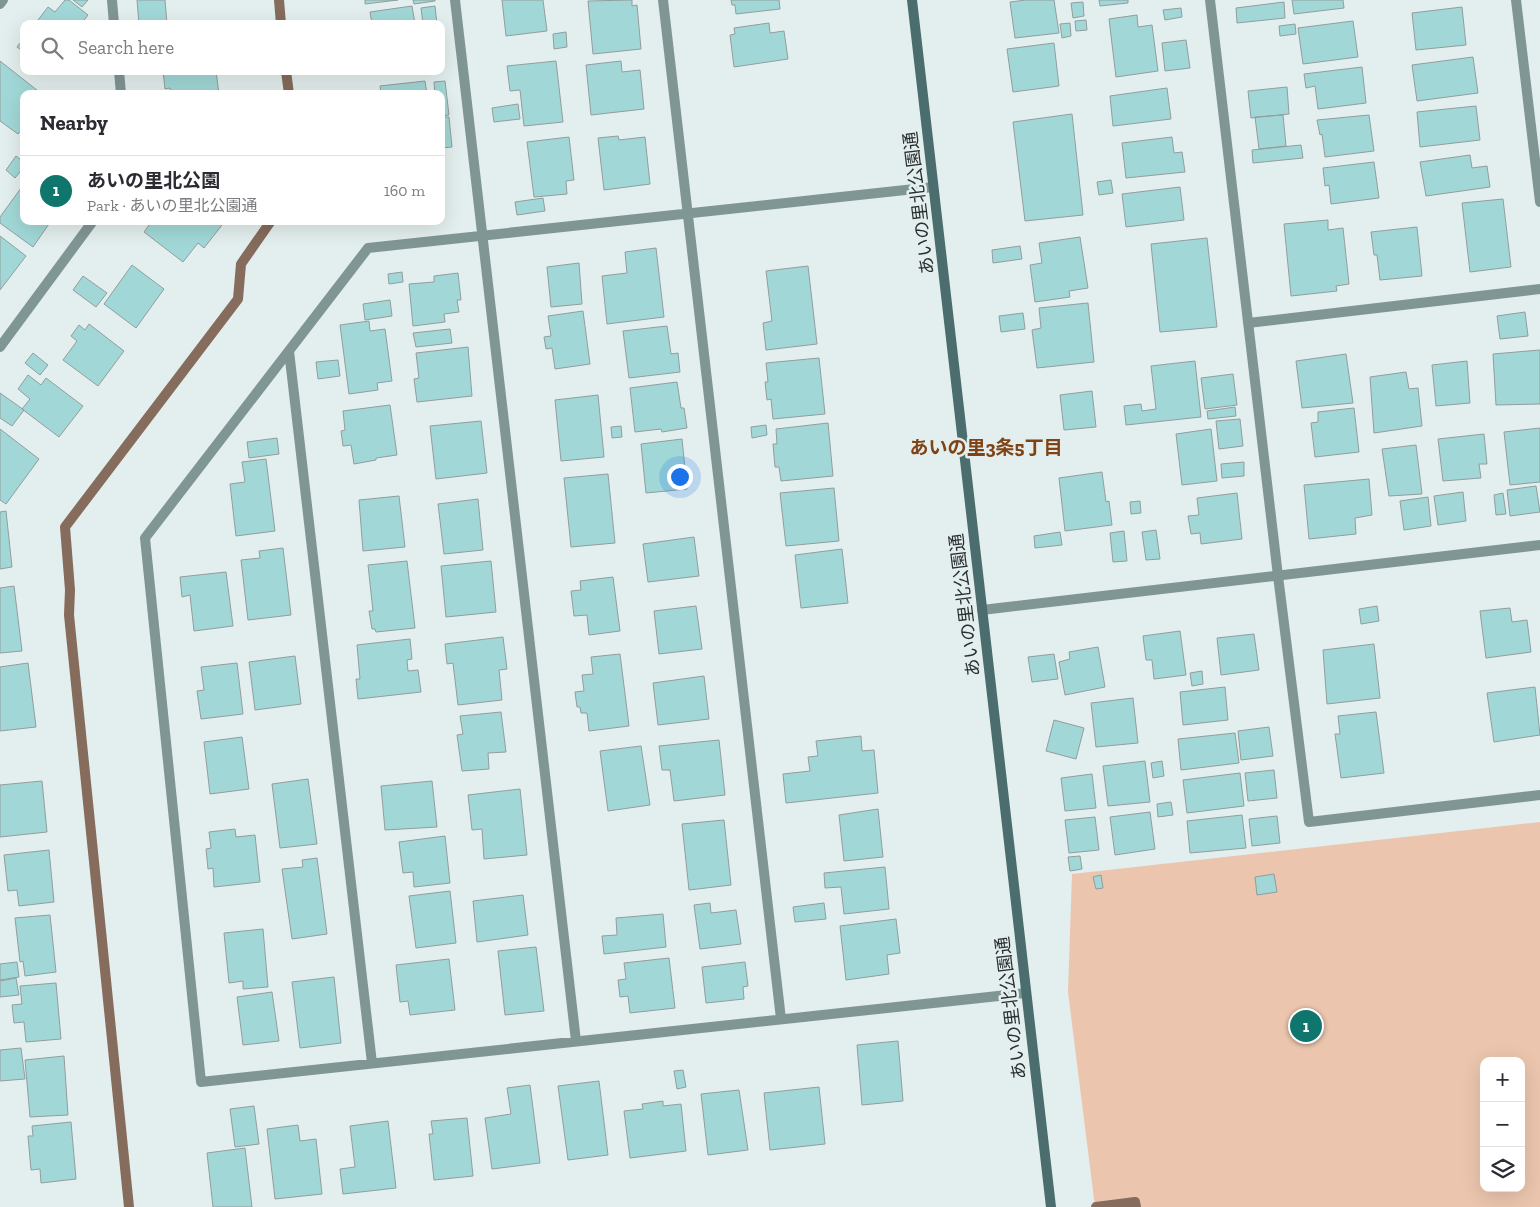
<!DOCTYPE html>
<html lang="en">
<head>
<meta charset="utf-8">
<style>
	:root { --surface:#fff; --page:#f7f7f7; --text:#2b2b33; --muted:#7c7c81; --line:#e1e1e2; --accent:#0f766e }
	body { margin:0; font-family:"Zilla Slab","Noto Sans JP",serif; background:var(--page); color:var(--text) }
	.controls { position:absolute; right:15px; bottom:15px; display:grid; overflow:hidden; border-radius:10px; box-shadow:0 5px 20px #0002 }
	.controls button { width:45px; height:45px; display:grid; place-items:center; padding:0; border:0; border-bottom:1px solid var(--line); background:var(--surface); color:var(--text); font:25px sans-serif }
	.you { position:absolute; left:679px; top:476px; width:18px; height:18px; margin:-12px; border:4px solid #fff; border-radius:50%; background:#1a73e8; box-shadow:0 0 0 8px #1a73e833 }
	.badge { display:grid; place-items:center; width:32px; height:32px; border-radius:50%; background:var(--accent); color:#fff; font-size:16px; font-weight:700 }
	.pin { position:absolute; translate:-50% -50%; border:2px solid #fff; box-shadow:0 1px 5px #0006 }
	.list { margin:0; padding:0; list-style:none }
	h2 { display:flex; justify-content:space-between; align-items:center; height:65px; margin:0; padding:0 20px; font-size:21px }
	h2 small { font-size:16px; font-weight:400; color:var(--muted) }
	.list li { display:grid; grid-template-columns:32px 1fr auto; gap:15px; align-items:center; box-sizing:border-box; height:70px; padding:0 20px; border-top:1px solid var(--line) }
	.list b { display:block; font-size:19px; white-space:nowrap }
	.list p { margin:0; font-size:16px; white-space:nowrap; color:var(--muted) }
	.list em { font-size:16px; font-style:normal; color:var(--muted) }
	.icon { flex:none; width:28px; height:28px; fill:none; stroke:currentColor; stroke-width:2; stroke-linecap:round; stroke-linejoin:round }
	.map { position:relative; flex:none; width:1540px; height:1207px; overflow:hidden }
	.search { position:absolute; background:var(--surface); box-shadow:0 5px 20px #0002; left:20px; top:20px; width:425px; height:55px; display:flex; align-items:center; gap:12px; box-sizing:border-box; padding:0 18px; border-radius:10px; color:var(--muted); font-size:19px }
	.panel { position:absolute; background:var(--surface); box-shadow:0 5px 20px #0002; left:20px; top:90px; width:425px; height:135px; border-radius:10px }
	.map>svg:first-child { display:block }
</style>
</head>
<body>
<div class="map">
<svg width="1540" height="1207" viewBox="0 0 1540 1207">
	<rect width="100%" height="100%" fill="#e3efee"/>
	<path fill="#ebc5ae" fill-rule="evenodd" d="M1540,822V1207H1095L1068,992L1072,874ZM1484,1061H1521V1188H1484Z"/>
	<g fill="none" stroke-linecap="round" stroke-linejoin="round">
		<path stroke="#856c5c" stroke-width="10" d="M279,0L281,24
			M286,71L289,94
			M129,1207L69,615L70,590L65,527L238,299L241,264L271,221
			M1096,1207L1135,1202L1136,1207"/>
	</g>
	<path fill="#a1d8d7" stroke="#929d9d" d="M65,0H69L88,15L81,24H35L48,7L55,12Z
		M73,0H88L82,7Z
		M137,0H165L167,24H139Z
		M365,0H398L365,4Z
		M413,0H435V1L414,4Z
		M502,0H543L547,31L506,36Z
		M632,0V6L637,5L641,49L593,54L588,1Z
		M731,0H779L780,9L736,14L735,5H732Z
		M1026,0H1054L1059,33L1015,38L1010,2Z
		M1099,0H1128V3L1100,6Z
		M1292,0H1343L1344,8L1294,14Z
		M1083,2L1084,16L1073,18L1071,3Z
		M1284,2L1285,18L1237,23L1236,8Z
		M412,6L415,24H372L370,12Z
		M435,6L437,24H423L421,8Z
		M1462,7L1466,45L1416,50L1412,13Z
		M1181,8L1182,17L1165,20L1163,10Z
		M1137,15L1138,27L1152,25L1158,71L1116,77L1109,19Z
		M1086,20L1087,30L1076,31L1075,21Z
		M1353,21L1358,57L1303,64L1298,28Z
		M769,23L770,33L784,31L788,59L734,67L730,35L735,34L734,28Z
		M1070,23L1071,36L1062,38L1060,24Z
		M1295,24L1296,34L1280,36L1279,26Z
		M566,32L567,47L554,49L553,34Z
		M24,38V52L17,47Z
		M1186,40L1190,68L1165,71L1162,43Z
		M1054,43L1059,86L1013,92L1007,49Z
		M1473,57L1478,93L1417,101L1412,65Z
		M0,61L42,94H24V127L18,134L0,121Z
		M556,61L563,122L524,126L520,90L510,91L507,66Z
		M621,61L622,72L640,70L644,109L591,115L586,65Z
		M1362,67L1366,103L1318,109L1315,86L1306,88L1304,74Z
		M163,71H216L219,94H171L170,88L165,89Z
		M425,81L427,94H381L380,86Z
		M445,81L449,115L441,116V94H435L434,82Z
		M1287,87L1289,114L1251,118L1248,91Z
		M1167,88L1171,119L1113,126L1110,96Z
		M518,104L520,119L494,122L492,108Z
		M1476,106L1480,140L1420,147L1417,112Z
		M1072,114L1083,215L1025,221L1013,122Z
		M1283,115L1286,146L1259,149L1255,117Z
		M1369,115L1374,151L1325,157L1322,134L1320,135L1317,120Z
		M441,117H449L452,147L441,148Z
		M618,136L619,140L645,137L650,184L604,190L598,138Z
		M569,137L574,180L566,181L567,194L534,197L527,142Z
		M1172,137L1174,153L1182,152L1185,172L1126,178L1122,143Z
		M1301,145L1303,158L1253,163L1252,150Z
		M1470,155L1472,168L1487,166L1490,187L1426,196L1420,162Z
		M16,156L24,162V167L15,178L6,170Z
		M1374,162L1379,198L1331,204L1329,185L1325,186L1323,168Z
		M1111,180L1113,193L1099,195L1097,182Z
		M24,184V221H51L33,247L0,223V217Z
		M1180,187L1184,220L1126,227L1122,194Z
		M543,198L545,211L517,215L515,202Z
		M1503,199L1511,267L1470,272L1462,203Z
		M1328,220V230L1343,228L1349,284L1336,286L1337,291L1291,296L1284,224Z
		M152,221H216L222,225L204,248L198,243L183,262L144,232Z
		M1417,227L1422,276L1380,280L1377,255H1374L1371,232Z
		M0,236L26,256L0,290Z
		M1080,237L1088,288L1069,291L1070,297L1035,302L1030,265L1042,263L1039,243Z
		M1207,238L1217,327L1160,332L1151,244Z
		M1020,246L1022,259L993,263L992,250Z
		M656,248L664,317L607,324L602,276L627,273L625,252Z
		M579,263L582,304L551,307L547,267Z
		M132,265L164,289L136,328L104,304Z
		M808,266L817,344L766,350L763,323L772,321L766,271Z
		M402,272L403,282L389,284L388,274Z
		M458,273L461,300H457L459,312L444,314L445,322L413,326L409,284L434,282V276Z
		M83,276L107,293L96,307L73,290Z
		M390,300L392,316L365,320L363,304Z
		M1088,303L1094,362L1037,368L1032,330L1041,328L1039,308Z
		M583,311L590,364L555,369L552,348L546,349L544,337L551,336L548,316Z
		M1525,312L1528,336L1500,339L1497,316Z
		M1023,313L1025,329L1001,332L999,316Z
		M369,321L370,331L385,329L392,381L377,383L378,390L349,394L340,325Z
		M89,324L124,351L98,386L63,360L77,341L71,336L79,325L85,330Z
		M667,326L671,354L678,353L680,372L629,378L623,331Z
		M450,329L452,343L416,347L413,333Z
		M468,347L472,396L417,402L414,379L419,378L416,353Z
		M1540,350V404L1496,405L1493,354Z
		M33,353L48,365L40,375L25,363Z
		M1346,354L1353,403L1302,408L1296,361Z
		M819,358L825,414L773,419L771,399L767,400L765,382H768L766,363Z
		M338,360L340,376L318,379L316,362Z
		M1195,361L1201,417L1126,425L1124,406L1141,404L1142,411L1156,409L1151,366Z
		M1467,361L1470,403L1436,406L1432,365Z
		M1406,372L1409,389L1418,388L1422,426L1374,433L1370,377Z
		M1233,374L1237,405L1205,409L1201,378Z
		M28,375L41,385L46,378L83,406L59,437L22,409L30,399L18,389Z
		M677,382L681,408H684L687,428L662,432L661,429L635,432L630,388Z
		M1092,391L1096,427L1064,430L1060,395Z
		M0,393L24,410L12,426L0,418Z
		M598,395L604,457L561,461L555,400Z
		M390,405L397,455L376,458V460L354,464L351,445L343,446L341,431L345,430L343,411Z
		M1235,407L1236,416L1208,419L1207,411Z
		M1354,408L1359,452L1315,457L1311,423L1318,422V412Z
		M1240,419L1243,446L1219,449L1216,421Z
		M481,421L487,473L436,479L430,426Z
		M828,423L833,476L781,481L779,467H775L773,444H777L776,429Z
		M766,425L767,435L752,438L751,427Z
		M621,426L622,437L612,438L611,427Z
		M1540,428V482L1510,485L1504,432Z
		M0,429L39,459L6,504L0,500Z
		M1211,429L1217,481L1182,485L1176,434Z
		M1484,434L1487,464H1479L1481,478L1443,481L1438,439Z
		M277,438L279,454L249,458L247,442Z
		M682,439L687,489L646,493L641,444Z
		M1416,445L1422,494L1389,496L1382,449Z
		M266,459L275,531L236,536L230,484L245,482L242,462Z
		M1244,462V476L1222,478L1221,464Z
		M1102,472L1106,502L1109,501L1112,525L1065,531L1059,478Z
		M608,474L615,543L571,547L564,478Z
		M1369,479L1372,515L1355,518L1356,534L1309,539L1304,485Z
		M1536,486L1540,512L1510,516L1507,490Z
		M834,488L839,541L786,546L780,493Z
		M1463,492L1466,521L1438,525L1434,496Z
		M1237,493L1242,539L1201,544L1200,533L1191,534L1188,516L1199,515L1197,498Z
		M1503,493L1506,514L1496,515L1494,495Z
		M399,496L405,547L363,551L359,500Z
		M1428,497L1431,526L1404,530L1400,501Z
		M478,499L483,550L444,554L438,504Z
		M1140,501L1141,513L1131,514L1130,502Z
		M6,511L12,567L0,569V512Z
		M1156,530L1160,559L1146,560L1142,532Z
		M1124,531L1127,561L1113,562L1110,533Z
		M1060,532L1062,545L1035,548L1034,536Z
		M694,537L699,576L648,582L643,544Z
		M283,548L291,615L248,620L241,560L260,558L259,551Z
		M842,549L848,603L801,608L795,555Z
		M407,561L415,628L376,632L375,629H372L369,611H373L368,565Z
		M491,561L496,612L446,617L441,566Z
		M226,572L233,626L194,631L190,595L182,597L180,577Z
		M613,577L620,631L589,635L587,615L574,616L571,591L581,590L580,581Z
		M14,586L22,651L0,653V588Z
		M696,606L702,649L659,654L654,611Z
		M1377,606L1379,621L1361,624L1359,609Z
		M1510,608L1512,622L1527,620L1531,652L1486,658L1480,611Z
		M1180,631L1186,675L1154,679L1152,660H1146L1143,636Z
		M1254,634L1259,670L1221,675L1217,638Z
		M503,637L507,669L499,670L502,700L458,705L453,663L447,664L445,644Z
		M410,639L412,659L407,660L408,671L418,670L421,692L358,699L356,679H360L357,645Z
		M1374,644L1380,698L1327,704L1323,650Z
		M1098,647L1105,687L1065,695L1059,662L1070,659L1069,652Z
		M620,654L629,726L589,731L587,713H581L580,707H577L575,692L584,691L582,675L593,674L591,657Z
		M1054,654L1058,679L1032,682L1028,657Z
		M295,656L301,704L255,710L249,662Z
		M28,663L36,727L0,731V667Z
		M237,663L243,714L201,719L197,691L204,690L201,667Z
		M1202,671L1203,684L1192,686L1190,673Z
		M704,676L709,719L658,725L653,683Z
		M1225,687L1228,720L1183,725L1180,692Z
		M1535,687L1540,735L1494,742L1487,693Z
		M1133,698L1138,743L1096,747L1091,703Z
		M501,712L506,752L488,753L489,769L462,771L457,735L463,734L460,716Z
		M1376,712L1384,773L1341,778L1335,734H1340L1338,716Z
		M1054,720L1084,728L1076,759L1046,751Z
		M1269,727L1273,756L1241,760L1238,731Z
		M1235,733L1239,763L1181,770L1178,739Z
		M861,736L862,751L874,750L878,793L786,803L783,774L810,771L808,757L818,756L816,741Z
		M242,737L249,789L210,794L204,742Z
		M719,740L725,795L674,801L670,770H662L659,746Z
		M641,746L650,805L608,811L600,751Z
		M1145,761L1150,802L1108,806L1103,766Z
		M1162,761L1164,776L1153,778L1151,763Z
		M1274,770L1277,798L1248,801L1245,773Z
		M1240,773L1244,806L1187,813L1183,780Z
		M1092,774L1096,808L1065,811L1061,778Z
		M308,779L317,844L280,848L272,784Z
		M42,781L47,832L0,837V785Z
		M432,781L437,827L385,830L381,786Z
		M520,789L527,855L484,859L482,829L472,830L468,795Z
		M1171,802L1173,815L1158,817L1157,804Z
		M878,809L883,857L844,861L839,815Z
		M1150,812L1155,849L1115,855L1110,817Z
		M1242,815L1246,848L1190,853L1187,821Z
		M1277,816L1280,843L1252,846L1249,819Z
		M1095,817L1099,850L1069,853L1065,820Z
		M724,820L731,885L689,890L682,824Z
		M235,829L236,837L255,835L260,882L214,887L213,868L208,869L206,849L211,848L209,832Z
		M445,836L450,883L414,887L413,872L403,873L399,842Z
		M49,850L54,902L19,906L17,890L8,891L4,855Z
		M1080,856L1082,869L1070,871L1068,857Z
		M317,858L327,934L292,939L282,869L303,867L302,860Z
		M885,867L889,909L844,914L841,887L825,888L824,873Z
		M1274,874L1277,892L1257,895L1255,877Z
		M1101,875L1103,888L1096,889L1093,877Z
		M450,891L456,943L416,948L409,896Z
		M523,895L528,935L477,942L473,901Z
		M710,903L711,913L736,910L741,944L700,949L694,905Z
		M824,903L826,919L795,922L793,907Z
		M663,914L666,947L604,954L602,936L617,935L616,918Z
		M50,915L56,972L25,976L23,961L20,962L15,918Z
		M896,919L900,953L887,955L889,974L846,980L840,926Z
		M263,929L268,987L243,989V981L229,983L224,933Z
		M536,947L544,1011L505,1015L498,951Z
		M669,958L675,1008L630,1013L628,996L620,997L618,980L626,979L624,963Z
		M449,959L455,1010L410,1015L408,1001L400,1002L396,965Z
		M17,962L19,977L0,980V964Z
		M745,962L748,986L743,987L744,999L706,1003L702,967Z
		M334,977L341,1043L300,1048L292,982Z
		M16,978L19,995L0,997V981Z
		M56,983L61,1039L26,1042L24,1022L14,1023L12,1005L22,1004L20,986Z
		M272,992L279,1041L243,1045L237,997Z
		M898,1041L903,1101L862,1105L857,1045Z
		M21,1048L25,1079L0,1081V1050Z
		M64,1056L68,1115L30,1117L25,1060Z
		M683,1070L686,1087L677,1089L674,1071Z
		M599,1081L608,1155L568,1160L558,1086Z
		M530,1085L540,1163L492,1169L485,1118L511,1114L507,1088Z
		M819,1087L825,1144L770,1150L764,1093Z
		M739,1090L748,1150L708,1155L701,1094Z
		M663,1101V1106L681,1104L686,1151L630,1158L624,1111L643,1109L642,1104Z
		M254,1106L259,1144L235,1147L230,1109Z
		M467,1118L473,1176L434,1180L429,1134H433L431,1121Z
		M388,1121L396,1188L343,1194L340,1169L355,1167L350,1126Z
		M71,1122L76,1179L41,1183L40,1169L31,1170L28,1136H33L32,1126Z
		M298,1125L300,1141L316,1139L322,1194L275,1199L267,1129Z
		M245,1148L252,1207H213L207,1153Z"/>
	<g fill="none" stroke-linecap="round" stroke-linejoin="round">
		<path stroke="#809695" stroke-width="10" d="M112,0L114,24
			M455,0L576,1041
			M663,0L781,1019
			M1210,0L1278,576L1309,822L1540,795
			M1516,0L1540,202
			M0,4L3,0
			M119,71L121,94
			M933,187L368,248L145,538L201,1082L1026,993
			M1248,323L1540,289
			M0,347L93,221
			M289,351L372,1063
			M982,610L1540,545"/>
		<path stroke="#4c6d6d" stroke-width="10" d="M912,0L1051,1207"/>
	</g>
	<g text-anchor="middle" stroke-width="5" stroke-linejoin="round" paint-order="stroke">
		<g font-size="18" fill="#292e2e" stroke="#e3efee">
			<text transform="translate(919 203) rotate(-97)" y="6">あいの里北公園通</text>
			<text transform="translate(965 605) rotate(-97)" y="6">あいの里北公園通</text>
			<text transform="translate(1011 1008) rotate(-97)" y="6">あいの里北公園通</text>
		</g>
		<g font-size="19" font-weight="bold" fill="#7f4316" stroke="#e3efee">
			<text x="986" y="454">あいの里3条5丁目</text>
		</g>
	</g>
</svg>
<div class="controls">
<button>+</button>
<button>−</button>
<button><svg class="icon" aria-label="layers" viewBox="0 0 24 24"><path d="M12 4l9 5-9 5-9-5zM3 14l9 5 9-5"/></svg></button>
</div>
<div class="you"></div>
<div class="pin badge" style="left:1306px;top:1026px">1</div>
<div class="search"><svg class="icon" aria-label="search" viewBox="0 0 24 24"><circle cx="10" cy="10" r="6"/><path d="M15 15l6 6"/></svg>Search here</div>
<section class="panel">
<h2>Nearby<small></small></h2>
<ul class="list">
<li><span class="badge">1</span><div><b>あいの里北公園</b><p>Park · あいの里北公園通</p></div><em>160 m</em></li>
</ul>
</section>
</div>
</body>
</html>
